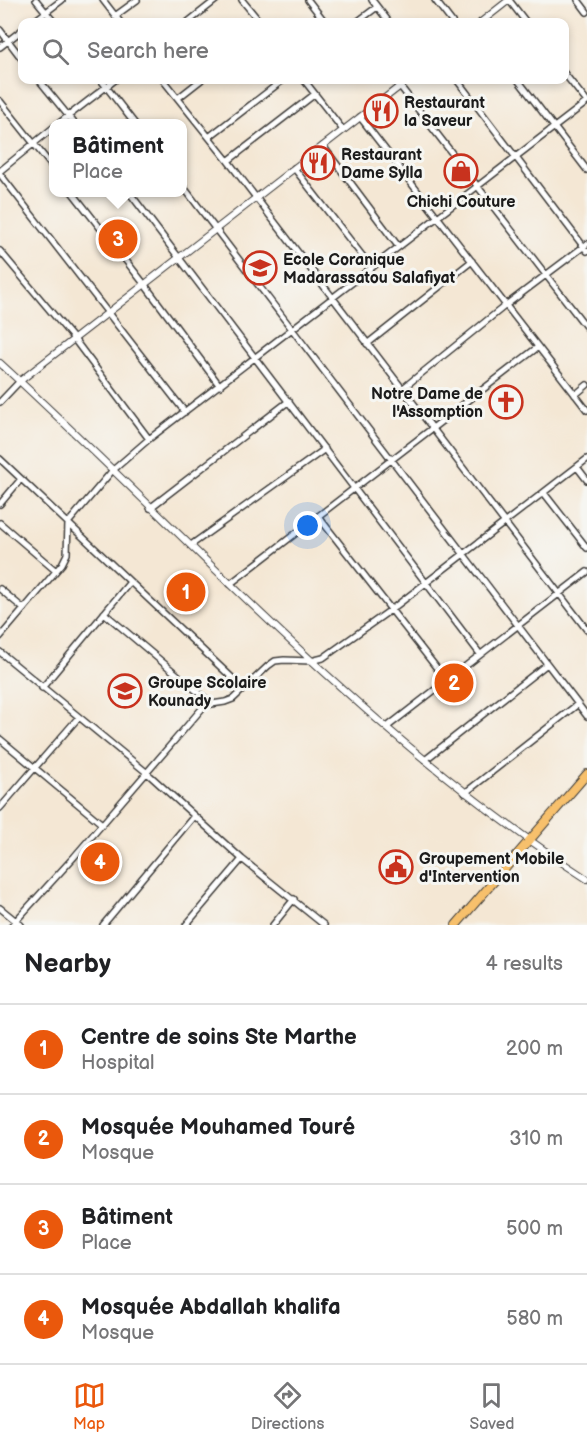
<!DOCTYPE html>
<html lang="en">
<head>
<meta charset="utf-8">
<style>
	:root { --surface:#fff; --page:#f2f2f2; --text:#202124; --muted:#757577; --line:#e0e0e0; --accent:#ea580c }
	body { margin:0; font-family:"Balsamiq Sans",sans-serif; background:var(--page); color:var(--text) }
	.you { position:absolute; left:308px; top:526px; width:21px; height:21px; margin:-15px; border:4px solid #fff; border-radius:50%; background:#1a73e8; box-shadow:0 0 0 9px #1a73e833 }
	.badge { display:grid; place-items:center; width:39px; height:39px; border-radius:50%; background:var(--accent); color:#fff; font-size:20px; font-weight:700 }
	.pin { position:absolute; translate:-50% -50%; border:3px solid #fff; box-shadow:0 2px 6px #0006 }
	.popup { position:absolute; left:49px; top:119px; width:138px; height:78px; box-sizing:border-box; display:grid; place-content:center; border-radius:12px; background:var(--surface); filter:drop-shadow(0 2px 4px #0005); font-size:20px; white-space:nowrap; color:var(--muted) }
	.popup b { font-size:22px; color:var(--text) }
	.popup::after { content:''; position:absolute; left:50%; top:100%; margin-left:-12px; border:12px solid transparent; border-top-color:var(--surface) }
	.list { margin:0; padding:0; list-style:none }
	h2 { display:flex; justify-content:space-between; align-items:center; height:78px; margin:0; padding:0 24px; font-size:26px }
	h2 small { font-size:20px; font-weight:400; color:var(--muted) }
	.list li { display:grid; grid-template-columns:39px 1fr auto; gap:18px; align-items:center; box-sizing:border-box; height:90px; padding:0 24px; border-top:2px solid var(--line) }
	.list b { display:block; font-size:22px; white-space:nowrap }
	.list p { margin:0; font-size:20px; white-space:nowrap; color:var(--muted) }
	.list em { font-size:20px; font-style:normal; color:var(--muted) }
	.icon { flex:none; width:33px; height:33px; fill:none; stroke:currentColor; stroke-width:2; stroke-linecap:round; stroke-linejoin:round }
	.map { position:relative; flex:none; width:587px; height:925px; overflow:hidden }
	.search { position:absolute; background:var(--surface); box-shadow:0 3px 9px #0003; left:18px; right:18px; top:18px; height:66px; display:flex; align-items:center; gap:15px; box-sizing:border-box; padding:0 21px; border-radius:12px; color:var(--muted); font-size:22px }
	.sheet { height:438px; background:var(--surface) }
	nav { display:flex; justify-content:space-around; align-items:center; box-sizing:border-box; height:84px; border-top:2px solid var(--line); background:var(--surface); font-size:16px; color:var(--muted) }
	nav a { display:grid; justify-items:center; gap:3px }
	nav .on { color:var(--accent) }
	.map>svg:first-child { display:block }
</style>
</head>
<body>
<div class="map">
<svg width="587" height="925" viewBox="0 0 587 925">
	<rect width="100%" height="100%" fill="#f6f6f2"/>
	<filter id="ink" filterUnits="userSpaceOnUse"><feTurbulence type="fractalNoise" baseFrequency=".0167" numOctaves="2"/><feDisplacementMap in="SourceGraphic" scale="12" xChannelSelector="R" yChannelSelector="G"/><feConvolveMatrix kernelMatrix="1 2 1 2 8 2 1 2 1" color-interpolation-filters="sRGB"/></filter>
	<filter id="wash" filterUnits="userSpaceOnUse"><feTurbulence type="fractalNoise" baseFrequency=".008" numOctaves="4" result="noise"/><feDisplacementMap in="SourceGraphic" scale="24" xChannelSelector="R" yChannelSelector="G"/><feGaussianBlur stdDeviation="1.35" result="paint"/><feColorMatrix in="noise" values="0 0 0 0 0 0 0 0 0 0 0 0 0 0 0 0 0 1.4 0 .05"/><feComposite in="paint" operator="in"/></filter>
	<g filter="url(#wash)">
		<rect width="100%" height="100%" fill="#f4e7d4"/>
	</g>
	<g filter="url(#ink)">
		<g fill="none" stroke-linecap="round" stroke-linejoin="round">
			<defs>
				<path id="minor" d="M36,0L54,22
					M103,0L120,22
					M242,0L260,22
					M308,0L325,22
					M372,0L389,22
					M435,0L452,22
					M509,0L526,22
					M578,0L587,12
					M115,16L137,0
					M33,22L62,0
					M188,22L216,0
					M357,22L377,7
					M0,30L22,59
					M0,47L22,30
					M39,80L75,124
					M101,80L135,124
					M163,80L228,161L587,630
					M304,80L343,130
					M457,80L587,251
					M518,80L587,170
					M400,86L587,328
					M178,98L201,80
					M0,101L54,169
					M360,117L587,410
					M58,124L115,80
					M209,137L283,80
					M323,146L398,246
					M228,161L315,94
					M294,168L371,267
					M0,171L54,127
					M0,174L185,412
					M182,185L587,716
					M72,192L145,285L220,386
					M129,192L480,654
					M0,251L74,339L149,439
					M367,344L472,261
					M402,389L506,305L587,244
					M575,395L587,385
					M0,402L20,381
					M0,459L244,689
					M577,467L587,480
					M544,493L587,548
					M0,504L21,479
					M150,508L289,401
					M318,516L446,680
					M0,523L56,571
					M191,545L325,449
					M230,584L538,347
					M0,589L24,609
					M104,613L211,703
					M0,637L62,564L67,554L68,523L112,471L149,439L587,102L564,73
					M0,652L146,772L242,859L324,925
					M42,688L130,582
					M387,727L587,572
					M0,739L102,824
					M425,760L547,664
					M465,793L578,704
					M0,808L78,718
					M0,908L21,925
					M12,925L74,857L205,705L225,702L233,699L268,666L275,661L284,660L311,661L323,658L392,609L587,459
					M103,925L194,816
					M186,925L242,859
					M273,925L294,899"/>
				<path id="tertiary" d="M481,22L509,0
					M0,363C192,539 366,737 587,879
					M20,381L408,80"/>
				<path id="primary" d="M456,925L587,774"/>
			</defs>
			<use href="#minor" stroke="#3c3a38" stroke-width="8"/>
			<use href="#tertiary" stroke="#3c3a38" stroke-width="8"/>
			<use href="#primary" stroke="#3c3a38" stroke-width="10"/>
			<use href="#minor" stroke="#fff" stroke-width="5"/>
			<use href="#tertiary" stroke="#fff" stroke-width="6"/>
			<use href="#primary" stroke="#f7c06c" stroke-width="8"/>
		</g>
	</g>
	<defs>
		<symbol id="restaurant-ring" viewBox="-11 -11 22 22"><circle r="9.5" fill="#f6f6f2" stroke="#c8321e" stroke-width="1.5"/><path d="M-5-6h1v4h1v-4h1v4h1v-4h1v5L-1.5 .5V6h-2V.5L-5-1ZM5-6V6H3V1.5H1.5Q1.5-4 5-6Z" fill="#c8321e"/></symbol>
		<symbol id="shop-ring" viewBox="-11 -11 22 22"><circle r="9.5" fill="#f6f6f2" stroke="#c8321e" stroke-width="1.5"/><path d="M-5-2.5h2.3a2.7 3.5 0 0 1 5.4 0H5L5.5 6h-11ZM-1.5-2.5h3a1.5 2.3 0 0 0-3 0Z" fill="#c8321e"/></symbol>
		<symbol id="school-ring" viewBox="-11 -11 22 22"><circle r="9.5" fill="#f6f6f2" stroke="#c8321e" stroke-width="1.5"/><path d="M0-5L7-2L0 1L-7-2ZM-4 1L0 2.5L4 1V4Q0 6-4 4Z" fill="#c8321e"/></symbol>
		<symbol id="church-ring" viewBox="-11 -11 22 22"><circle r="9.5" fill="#f6f6f2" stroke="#c8321e" stroke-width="1.5"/><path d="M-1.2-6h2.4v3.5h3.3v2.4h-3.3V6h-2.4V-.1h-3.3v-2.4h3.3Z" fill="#c8321e"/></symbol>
		<symbol id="civic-ring" viewBox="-11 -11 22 22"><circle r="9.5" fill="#f6f6f2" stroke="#c8321e" stroke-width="1.5"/><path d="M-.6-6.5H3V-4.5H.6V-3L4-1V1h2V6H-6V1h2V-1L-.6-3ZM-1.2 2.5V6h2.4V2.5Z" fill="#c8321e"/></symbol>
	</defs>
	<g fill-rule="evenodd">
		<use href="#restaurant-ring" x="362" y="92" width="38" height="38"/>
		<use href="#restaurant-ring" x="299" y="144" width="38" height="38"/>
		<use href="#shop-ring" x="442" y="152" width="38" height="38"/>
		<use href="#school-ring" x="241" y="249" width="38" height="38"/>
		<use href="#church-ring" x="487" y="383" width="38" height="38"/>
		<use href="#school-ring" x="106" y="672" width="38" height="38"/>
		<use href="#civic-ring" x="377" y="848" width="38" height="38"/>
	</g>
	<g text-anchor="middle" stroke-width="6" stroke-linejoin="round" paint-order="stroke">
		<g font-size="16" font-weight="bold" fill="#1c1c1c" stroke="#f6f6f2" text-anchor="start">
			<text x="404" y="108">Restaurant<tspan x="404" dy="18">la Saveur</tspan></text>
			<text x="341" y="160">Restaurant<tspan x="341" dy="18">Dame Sylla</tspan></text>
			<text x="461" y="207" text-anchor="middle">Chichi Couture</text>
			<text x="283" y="265">Ecole Coranique<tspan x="283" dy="18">Madarassatou Salafiyat</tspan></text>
			<text x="483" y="399" text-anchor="end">Notre Dame de<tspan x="483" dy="18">l'Assomption</tspan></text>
			<text x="148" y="688">Groupe Scolaire<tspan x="148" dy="18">Kounady</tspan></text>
			<text x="419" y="864">Groupement Mobile<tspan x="419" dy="18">d'Intervention</tspan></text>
		</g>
	</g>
</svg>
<div class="you"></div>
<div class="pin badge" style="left:186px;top:592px">1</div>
<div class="pin badge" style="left:454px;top:683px">2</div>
<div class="pin badge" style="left:118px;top:239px">3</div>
<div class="popup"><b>Bâtiment</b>Place</div>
<div class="pin badge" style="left:100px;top:862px">4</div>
<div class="search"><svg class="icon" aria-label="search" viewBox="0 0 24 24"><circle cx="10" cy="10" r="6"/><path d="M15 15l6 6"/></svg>Search here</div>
</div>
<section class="sheet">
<h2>Nearby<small>4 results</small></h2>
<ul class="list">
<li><span class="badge">1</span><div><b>Centre de soins Ste Marthe</b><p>Hospital</p></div><em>200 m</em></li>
<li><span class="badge">2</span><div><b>Mosquée Mouhamed Touré</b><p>Mosque</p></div><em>310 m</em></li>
<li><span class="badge">3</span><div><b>Bâtiment</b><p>Place</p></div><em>500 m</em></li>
<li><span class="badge">4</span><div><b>Mosquée Abdallah khalifa</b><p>Mosque</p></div><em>580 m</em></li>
</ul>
</section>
<nav>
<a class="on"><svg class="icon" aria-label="map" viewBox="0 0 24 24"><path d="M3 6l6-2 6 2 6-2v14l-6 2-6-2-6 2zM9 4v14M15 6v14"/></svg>Map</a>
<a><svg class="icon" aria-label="directions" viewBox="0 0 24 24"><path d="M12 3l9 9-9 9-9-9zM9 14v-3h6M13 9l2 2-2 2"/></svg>Directions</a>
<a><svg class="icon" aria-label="saved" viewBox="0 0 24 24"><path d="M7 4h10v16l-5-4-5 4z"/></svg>Saved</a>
</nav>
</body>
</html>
